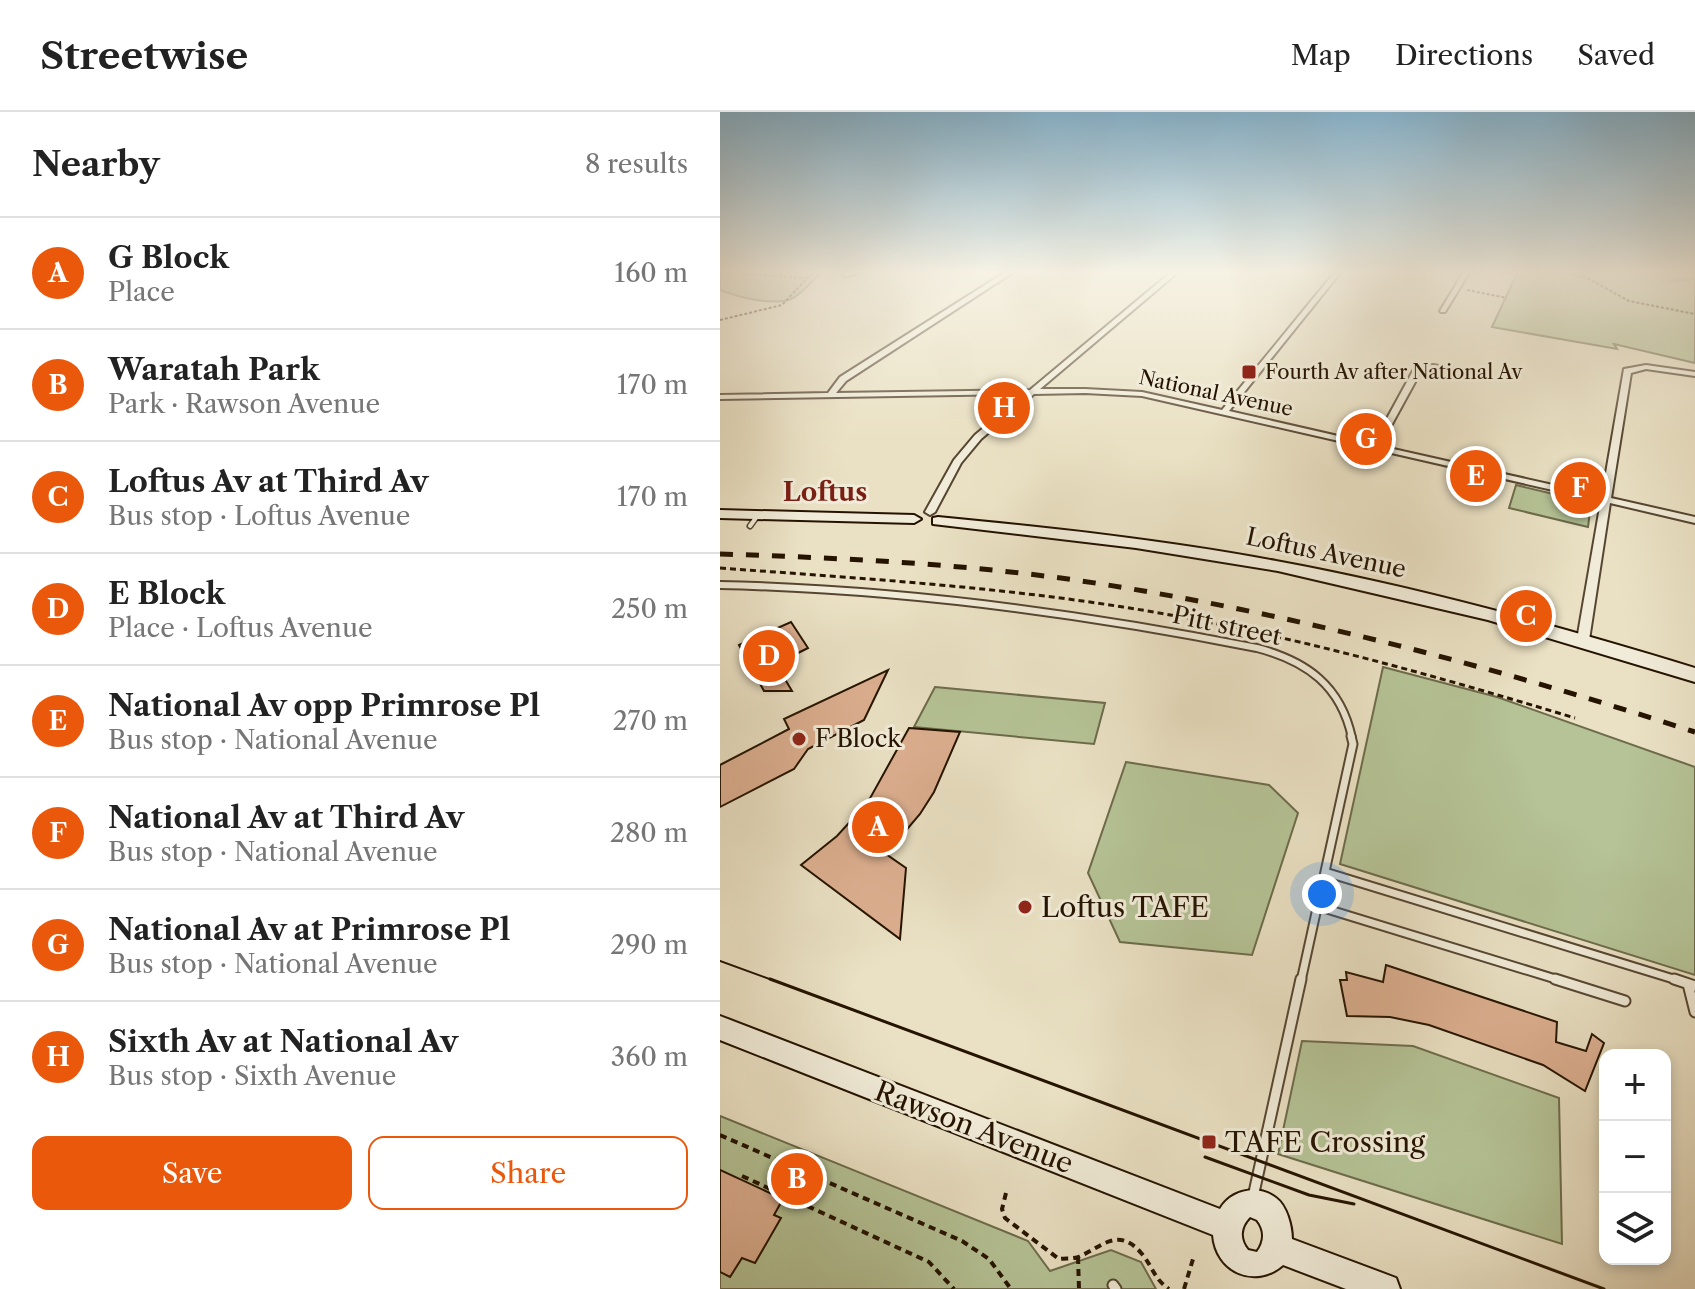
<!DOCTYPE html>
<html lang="en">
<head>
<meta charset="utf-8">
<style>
	:root { --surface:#fff; --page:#f6f6f6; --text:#222; --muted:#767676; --line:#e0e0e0; --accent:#ea580c }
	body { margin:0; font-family:"Libre Caslon Text",serif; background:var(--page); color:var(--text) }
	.controls { position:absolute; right:24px; bottom:24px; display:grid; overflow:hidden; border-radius:16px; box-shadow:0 4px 12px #0003 }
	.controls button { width:72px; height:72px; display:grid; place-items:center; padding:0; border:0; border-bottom:2px solid var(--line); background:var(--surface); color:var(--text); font:40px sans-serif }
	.you { position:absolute; left:602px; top:782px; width:28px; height:28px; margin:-20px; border:6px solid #fff; border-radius:50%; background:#1a73e8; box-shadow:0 0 0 12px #1a73e833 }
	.badge { display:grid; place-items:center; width:52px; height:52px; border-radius:50%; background:var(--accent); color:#fff; font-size:26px; font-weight:700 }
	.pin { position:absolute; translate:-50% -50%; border:4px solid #fff; box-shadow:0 2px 8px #0006 }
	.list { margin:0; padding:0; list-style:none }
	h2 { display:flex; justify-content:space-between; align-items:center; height:104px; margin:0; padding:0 32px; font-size:34px }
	h2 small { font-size:26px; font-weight:400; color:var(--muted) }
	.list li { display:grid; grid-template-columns:52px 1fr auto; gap:24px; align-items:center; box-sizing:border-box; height:112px; padding:0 32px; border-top:2px solid var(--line) }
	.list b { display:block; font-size:30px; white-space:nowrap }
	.list p { margin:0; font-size:26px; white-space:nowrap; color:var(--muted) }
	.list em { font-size:26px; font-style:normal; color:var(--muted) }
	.actions { display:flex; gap:16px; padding:24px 32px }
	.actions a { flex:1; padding:18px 0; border:2px solid var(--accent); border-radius:16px; text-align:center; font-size:28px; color:var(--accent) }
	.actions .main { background:var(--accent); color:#fff }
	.icon { flex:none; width:44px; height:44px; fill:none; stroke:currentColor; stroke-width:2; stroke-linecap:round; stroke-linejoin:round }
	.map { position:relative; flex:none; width:975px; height:1177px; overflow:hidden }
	header { display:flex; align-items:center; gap:48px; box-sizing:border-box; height:112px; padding:0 40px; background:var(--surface); border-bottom:2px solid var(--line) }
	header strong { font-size:38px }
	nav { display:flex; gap:44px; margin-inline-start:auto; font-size:28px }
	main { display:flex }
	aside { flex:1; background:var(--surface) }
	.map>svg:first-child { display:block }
</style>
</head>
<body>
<header>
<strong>Streetwise</strong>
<nav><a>Map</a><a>Directions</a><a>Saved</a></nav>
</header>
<main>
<aside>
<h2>Nearby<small>8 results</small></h2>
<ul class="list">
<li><span class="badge">A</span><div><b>G Block</b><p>Place</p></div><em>160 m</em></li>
<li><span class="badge">B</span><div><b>Waratah Park</b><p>Park · Rawson Avenue</p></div><em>170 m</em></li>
<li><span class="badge">C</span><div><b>Loftus Av at Third Av</b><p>Bus stop · Loftus Avenue</p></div><em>170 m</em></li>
<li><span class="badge">D</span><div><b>E Block</b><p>Place · Loftus Avenue</p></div><em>250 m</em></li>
<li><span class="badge">E</span><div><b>National Av opp Primrose Pl</b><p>Bus stop · National Avenue</p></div><em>270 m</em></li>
<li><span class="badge">F</span><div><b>National Av at Third Av</b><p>Bus stop · National Avenue</p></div><em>280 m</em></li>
<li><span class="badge">G</span><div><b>National Av at Primrose Pl</b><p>Bus stop · National Avenue</p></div><em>290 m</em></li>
<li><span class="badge">H</span><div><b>Sixth Av at National Av</b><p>Bus stop · Sixth Avenue</p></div><em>360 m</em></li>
</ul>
<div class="actions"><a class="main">Save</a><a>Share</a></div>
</aside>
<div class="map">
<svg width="975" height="1177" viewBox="0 0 975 1177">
	<rect width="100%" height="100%" fill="#eae1c4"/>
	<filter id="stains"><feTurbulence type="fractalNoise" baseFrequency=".0025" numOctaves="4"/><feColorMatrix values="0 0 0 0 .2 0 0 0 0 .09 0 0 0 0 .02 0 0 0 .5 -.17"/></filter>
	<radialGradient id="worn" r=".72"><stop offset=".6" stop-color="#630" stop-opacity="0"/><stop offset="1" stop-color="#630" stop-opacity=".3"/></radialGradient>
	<path fill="#b5c396" stroke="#6d6b4b" stroke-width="2" d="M0,161H101C93,168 81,183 71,187C52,194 18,185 0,178Z
		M797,161H975V251L894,232L897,237L772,215Z
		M796,373L871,391L868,415L789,396Z
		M663,555L777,585L975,655V863L620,752Z
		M215,575L385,591L374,632L194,615Z
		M406,650L549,673L578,701L532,843L400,830L368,761Z
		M582,929L693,934L839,986L842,1132L558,1042Z
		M0,1004L308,1129L330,1159L391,1138L421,1150L436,1177H0Z"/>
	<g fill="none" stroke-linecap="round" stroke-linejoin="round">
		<path stroke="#6a796e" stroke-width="3" d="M950,169L975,167"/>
	</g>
	<path fill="#dcaf90" stroke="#251300" stroke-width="2" d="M71,510L88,536L56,552L72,579H44L19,533Z
		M168,558L144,608L88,637L74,657L0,695V653L69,617L64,607Z
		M189,616L240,620L214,680L200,702L166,742L186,756L180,827L81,753L117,724L148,690Z
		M666,853L837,910L836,930L866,939L872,922L884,931L865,979L823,953L709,913L670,905L627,904L620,868H627L626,860L663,870Z
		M0,1058L63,1087L54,1103L61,1106L35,1151L22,1146L10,1165L0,1160Z"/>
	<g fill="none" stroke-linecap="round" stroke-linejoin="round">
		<defs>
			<path id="lane-far3" d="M30,414L38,403"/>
			<path id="lane-far2" d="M0,473C180,477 361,501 537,536C587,549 621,574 632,626"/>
			<path id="lane-far1" d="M605,760L960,869
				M597,794L842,869
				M581,869L633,632L631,624"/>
			<path id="lane" d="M835,867L905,889
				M954,867L975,874
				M968,872L975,900
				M533,1085L581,867
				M393,1173L396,1177"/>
			<path id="street" d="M122,161H142L125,164Z
				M284,161H292L126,269L116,281L310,278L450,161H457L320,277H365L422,280L502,298L614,161H620L509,299L653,332L694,257L713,253L759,261L763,263L762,265L713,257L700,261L660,334L882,384L904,257L926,253L975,260V264L926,257L911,261L891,386L975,405V411L890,391L869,528L863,532L857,528L881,389L422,284L365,281L314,282L261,327L241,351L215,400L210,403L205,400L234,348L255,323L304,282L0,287V283L108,281L120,265Z
				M743,161H749L725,200H721L720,199Z"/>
			<path id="secondary" d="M0,398L194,403L201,407L194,411L0,406Z
				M218,405C331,416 444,428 556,449C698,475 837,514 975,556V570L768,508L558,459L416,436L213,412V406Z
				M0,904L500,1097C511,1078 538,1072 556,1086C567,1094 572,1115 572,1127L676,1166L680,1177H626L563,1153C536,1177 496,1161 493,1123L0,928ZM530,1105L537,1108C545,1118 545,1129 537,1140L528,1138C519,1127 520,1115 530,1105Z"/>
		</defs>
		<use href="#lane-far3" stroke="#564631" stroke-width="7"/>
		<use href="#lane-far2" stroke="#564631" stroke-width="10"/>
		<use href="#lane-far1" stroke="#564631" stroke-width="11"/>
		<use href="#lane" stroke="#564631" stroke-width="13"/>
		<use href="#street" stroke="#564631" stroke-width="4"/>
		<use href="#secondary" stroke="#251300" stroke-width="4"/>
		<path stroke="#251300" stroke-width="2" stroke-dasharray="3 2" stroke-linecap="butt" d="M14,161L86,166
			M848,161L869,167L909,189L975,202
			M747,178L787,186
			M0,208L62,193L92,161"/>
		<path stroke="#251300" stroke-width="3" stroke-dasharray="6 4" stroke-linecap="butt" d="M0,456C135,466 270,474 403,495C557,519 706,561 855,606"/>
		<path stroke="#251300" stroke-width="4" stroke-dasharray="7 5" stroke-linecap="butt" d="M0,1023L242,1129L269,1147L291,1177
			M22,1064L209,1150L234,1177
			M286,1081L282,1097L285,1106L339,1147C345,1146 353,1147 358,1145C381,1136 398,1113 422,1142C433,1155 434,1167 449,1177
			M358,1145L359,1177
			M464,1177L473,1147"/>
		<use href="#lane-far3" stroke="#f1ecd9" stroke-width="4"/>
		<use href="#lane-far2" stroke="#f1ecd9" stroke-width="6"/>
		<use href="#lane-far1" stroke="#f1ecd9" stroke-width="7"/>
		<use href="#lane" stroke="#f1ecd9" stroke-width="9"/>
		<use href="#street" fill="#f1ecd9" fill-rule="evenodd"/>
		<use href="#secondary" fill="#f1ecd9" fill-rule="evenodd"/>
		<path stroke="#251300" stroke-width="2" d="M0,849L55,869"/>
		<path stroke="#251300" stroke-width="3" d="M50,867L884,1177
			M485,1045L589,1083L634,1092"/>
		<path stroke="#251300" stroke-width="5" stroke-dasharray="13 13" stroke-linecap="butt" d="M0,442C125,446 251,452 375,471C580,503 778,556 975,620"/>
	</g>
	<linearGradient id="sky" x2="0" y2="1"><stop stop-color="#88b8d4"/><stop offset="0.49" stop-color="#f6f2e4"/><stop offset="1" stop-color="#f6f2e4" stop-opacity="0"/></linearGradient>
	<rect width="975" height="326" fill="url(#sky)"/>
	<g fill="#8f2418" stroke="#f1ecd9" stroke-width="3">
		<rect x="521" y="252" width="16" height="16" rx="4"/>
		<circle cx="79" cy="627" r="8"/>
		<circle cx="305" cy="795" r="8"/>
		<rect x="481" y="1022" width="16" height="16" rx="4"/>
	</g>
	<g text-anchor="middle" stroke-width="6" stroke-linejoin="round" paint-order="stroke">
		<g font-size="20" fill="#251300" stroke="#f1ecd9" text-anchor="start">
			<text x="545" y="267">Fourth Av after National Av</text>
		</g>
		<g font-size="20" fill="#251300" stroke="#f1ecd9">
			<text transform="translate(496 281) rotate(12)" y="7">National Avenue</text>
		</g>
		<g font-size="24" fill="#251300" stroke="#f1ecd9">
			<text transform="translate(606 441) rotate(12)" y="8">Loftus Avenue</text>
			<text transform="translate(507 514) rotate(12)" y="8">Pitt street</text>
		</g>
		<g font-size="24" fill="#251300" stroke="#f1ecd9" text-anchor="start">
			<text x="95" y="635">F Block</text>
		</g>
		<g font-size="26" font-weight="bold" fill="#7a1f14" stroke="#f1ecd9">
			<text x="105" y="389">Loftus</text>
		</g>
		<g font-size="28" fill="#251300" stroke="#f1ecd9" text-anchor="start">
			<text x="321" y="805">Loftus TAFE</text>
			<text x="505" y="1040">TAFE Crossing</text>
		</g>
		<g font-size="28" fill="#251300" stroke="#f1ecd9">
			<text transform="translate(254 1015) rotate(21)" y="10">Rawson Avenue</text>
		</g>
	</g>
	<rect width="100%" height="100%" filter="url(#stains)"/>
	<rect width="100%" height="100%" fill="url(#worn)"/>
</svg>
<div class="controls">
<button>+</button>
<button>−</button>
<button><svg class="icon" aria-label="layers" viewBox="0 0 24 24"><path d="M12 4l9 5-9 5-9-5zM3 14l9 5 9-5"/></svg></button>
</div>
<div class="you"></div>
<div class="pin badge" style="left:158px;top:715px">A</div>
<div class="pin badge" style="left:77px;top:1067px">B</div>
<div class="pin badge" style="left:806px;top:504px">C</div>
<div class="pin badge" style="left:49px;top:544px">D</div>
<div class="pin badge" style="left:756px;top:364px">E</div>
<div class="pin badge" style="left:860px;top:376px">F</div>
<div class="pin badge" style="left:646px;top:327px">G</div>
<div class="pin badge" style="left:284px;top:296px">H</div>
</div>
</main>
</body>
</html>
